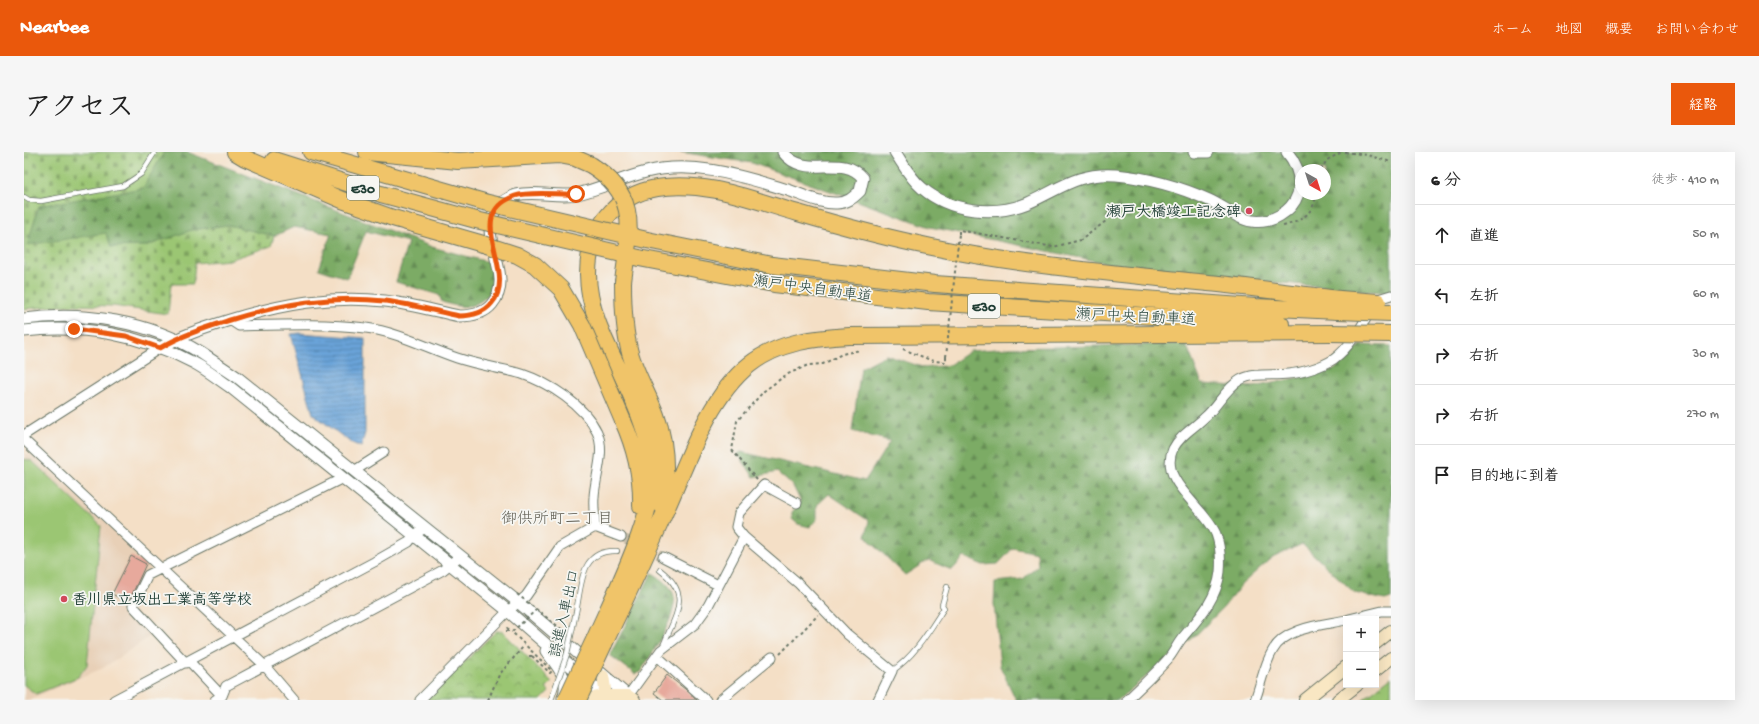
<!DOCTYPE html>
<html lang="ja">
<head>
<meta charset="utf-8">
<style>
	:root { --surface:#fff; --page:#f6f6f6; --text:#222; --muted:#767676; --line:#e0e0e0; --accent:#ea580c }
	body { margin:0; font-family:"Gochi Hand","Klee One",sans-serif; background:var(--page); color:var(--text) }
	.controls { position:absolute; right:12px; bottom:12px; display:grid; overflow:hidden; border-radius:0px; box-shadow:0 4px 16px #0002 }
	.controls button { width:36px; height:36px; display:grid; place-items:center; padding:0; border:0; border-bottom:1px solid var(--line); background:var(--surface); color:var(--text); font:20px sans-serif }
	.compass { position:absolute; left:1271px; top:12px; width:36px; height:36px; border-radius:50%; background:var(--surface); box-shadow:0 4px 16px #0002; rotate:141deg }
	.stop { position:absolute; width:12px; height:12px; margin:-9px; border:3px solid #ea580c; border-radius:50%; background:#fff }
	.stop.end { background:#ea580c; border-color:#fff; box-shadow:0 1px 4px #0008 }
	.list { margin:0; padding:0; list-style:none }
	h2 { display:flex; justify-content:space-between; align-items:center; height:52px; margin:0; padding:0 16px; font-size:17px }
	h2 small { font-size:13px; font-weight:400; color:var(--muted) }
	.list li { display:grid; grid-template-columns:26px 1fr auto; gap:12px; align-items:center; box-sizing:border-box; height:60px; padding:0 16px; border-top:1px solid var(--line) }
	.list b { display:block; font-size:15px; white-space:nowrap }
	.list em { font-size:13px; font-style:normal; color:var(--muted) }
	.icon { flex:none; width:22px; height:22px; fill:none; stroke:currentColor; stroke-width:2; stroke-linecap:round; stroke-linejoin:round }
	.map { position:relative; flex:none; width:1367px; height:548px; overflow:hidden; border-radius:0px }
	header { display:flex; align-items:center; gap:24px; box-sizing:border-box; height:56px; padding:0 20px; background:var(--accent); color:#fff }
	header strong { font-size:19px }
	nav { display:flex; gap:22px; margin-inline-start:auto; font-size:14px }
	.intro { display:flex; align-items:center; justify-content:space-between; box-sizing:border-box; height:96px; padding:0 24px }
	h1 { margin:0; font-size:28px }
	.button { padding:10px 18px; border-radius:0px; background:var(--accent); color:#fff; font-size:14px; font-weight:700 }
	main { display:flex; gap:24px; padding:0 24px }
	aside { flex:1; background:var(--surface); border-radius:0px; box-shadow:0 4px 16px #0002 }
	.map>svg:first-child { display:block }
</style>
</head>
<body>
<header>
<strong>Nearbee</strong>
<nav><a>ホーム</a><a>地図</a><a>概要</a><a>お問い合わせ</a></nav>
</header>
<div class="intro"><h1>アクセス</h1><a class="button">経路</a></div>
<main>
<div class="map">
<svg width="1367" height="548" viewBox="0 0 1367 548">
	<defs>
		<pattern id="forest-firs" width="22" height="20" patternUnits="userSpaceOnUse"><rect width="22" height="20" fill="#7cab65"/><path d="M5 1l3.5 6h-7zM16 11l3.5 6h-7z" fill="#658c54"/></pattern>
		<pattern id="cemetery-stones" width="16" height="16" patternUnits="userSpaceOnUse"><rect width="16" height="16" fill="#9bc673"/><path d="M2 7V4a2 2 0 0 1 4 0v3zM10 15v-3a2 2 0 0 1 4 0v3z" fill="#7ea25f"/></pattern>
		<pattern id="park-crowns" width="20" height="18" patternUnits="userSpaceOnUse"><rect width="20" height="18" fill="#9bc673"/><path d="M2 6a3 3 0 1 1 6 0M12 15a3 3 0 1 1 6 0" fill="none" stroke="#7ea25f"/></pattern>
		<pattern id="water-rules" width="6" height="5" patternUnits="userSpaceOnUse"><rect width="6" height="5" fill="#69a3d8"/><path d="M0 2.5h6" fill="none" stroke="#5686b0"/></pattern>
	</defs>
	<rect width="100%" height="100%" fill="#f6f6f2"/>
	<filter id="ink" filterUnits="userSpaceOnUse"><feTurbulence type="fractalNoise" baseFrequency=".025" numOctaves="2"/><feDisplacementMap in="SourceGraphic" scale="8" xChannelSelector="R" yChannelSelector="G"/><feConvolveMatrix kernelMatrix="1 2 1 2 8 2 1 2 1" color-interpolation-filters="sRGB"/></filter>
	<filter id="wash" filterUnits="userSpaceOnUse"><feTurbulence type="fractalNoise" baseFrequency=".012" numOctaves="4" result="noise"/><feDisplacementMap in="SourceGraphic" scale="16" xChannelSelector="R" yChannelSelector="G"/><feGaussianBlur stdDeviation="0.9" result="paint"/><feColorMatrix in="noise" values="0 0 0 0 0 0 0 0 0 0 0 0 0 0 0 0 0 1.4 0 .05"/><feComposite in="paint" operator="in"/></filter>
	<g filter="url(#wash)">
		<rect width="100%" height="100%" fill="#f4dfc6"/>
		<path fill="#e8d0b7" d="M0,301L8,303L128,411L106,454L131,481L79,516L4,548H0Z"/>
		<path fill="#9bc673" stroke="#5d8254" d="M0,307L8,309L77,374L63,513L54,525L12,542L0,533Z"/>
		<path fill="url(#forest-firs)" stroke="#4e744c" fill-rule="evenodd" d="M140,0H163L408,95L464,110L469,122L471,136C453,156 443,158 418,150L415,143L372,130L384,90L342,79L323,126L295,117L307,82L270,75L250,84L204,73L168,78L123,94L87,95L2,93L15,54L119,36Z
			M656,0H1367V141L1111,117L906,75L728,11ZM1277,18H1301V42H1277Z
			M1162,192L1178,232L1230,235L1310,218L1337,193L1367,194V446L1361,448L1331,441L1278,392L1246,407L1218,432L1199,456L1171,484L1094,548H992L976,514L970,452L971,430L999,427L1014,414L1013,401L989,396L974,412L959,413L940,405L928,418L904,408L881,423L841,384L845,369L805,342L793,353V367L786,375L774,372L768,367V360L777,350L769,334L753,320L730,325L714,302L717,300L841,329L866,289L828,279L837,216L862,203L901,216L925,213L946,199L985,196Z
			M628,421C637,426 648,434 650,445C653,465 627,504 616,520L611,522L586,503Z"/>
		<path fill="url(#cemetery-stones)" stroke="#5d8254" d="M0,0H140L119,36L15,54L3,93L82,81L87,95L123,94L168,78L204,73L250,84L247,94L205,108L171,111L169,132H147L144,162L89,154L50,153L0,157Z"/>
		<path fill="url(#park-crowns)" stroke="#5d8254" d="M472,479H478L528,530L522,536L525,540L517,548H402Z
			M1367,525V548H1338Z"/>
		<path fill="url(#water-rules)" stroke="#447086" d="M275,181L341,186V281L337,295L326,290L289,262L267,182Z"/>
		<g id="blocks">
			<path fill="#e7a99c" d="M107,404L122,412L106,447H104L103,450L88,442Z
				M643,523L661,537L673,548H639L630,541Z"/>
		</g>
	</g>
	<g filter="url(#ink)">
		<use href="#blocks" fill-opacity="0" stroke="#6a7667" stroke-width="1"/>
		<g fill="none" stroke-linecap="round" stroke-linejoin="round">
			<path stroke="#c9bfa9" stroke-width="9" stroke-dasharray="9 4.5" stroke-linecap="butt" d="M597,385L639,405"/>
			<defs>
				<path id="service" d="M0,45L5,48L17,49L99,34L117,22L131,0
					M636,418C669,443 651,463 639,494
					M552,460C558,432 556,397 593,399
					M868,519C891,504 905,479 920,456L918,453L923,435"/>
				<path id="minor" d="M206,168L215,174C256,173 300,171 342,176C374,180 403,196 433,206C454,213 476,216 498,222C525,231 560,253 573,280C582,300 571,324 570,345C569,355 571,365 571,375
					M0,283L136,196
					M0,288L240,513L270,548
					M330,319L360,300
					M773,351L740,333L715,361L712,375L720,385L774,431L823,482L868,519L854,548
					M639,405L694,433
					M1325,467L1358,459H1367
					M633,504L682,548
					M165,509L198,544
					M162,511L109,454L124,423L319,326
					M90,548L350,410L385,390L390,383L401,376
					M191,548L198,544L202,534L419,418L436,404
					M396,548L484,459L502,444L536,395L571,375L597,385
					M601,548L637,498L671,472L684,454L720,385
					M696,548L748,505
					M1103,548C1116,535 1131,522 1144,507C1150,500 1153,492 1159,485C1175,466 1193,447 1196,420C1197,408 1196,393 1192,382C1181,355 1134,329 1149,297C1156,283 1170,276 1181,265C1193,255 1202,236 1216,228C1230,220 1249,224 1264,222C1277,221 1298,215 1310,207C1329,193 1341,167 1354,147L1367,143
					M1231,548C1237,532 1240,513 1249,498C1262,475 1299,473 1322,468"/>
				<path id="tertiary" d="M871,0C879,12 886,26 898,36C926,60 970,65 1004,51C1036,37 1054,20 1092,23C1123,26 1156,35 1185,48C1199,54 1213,67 1228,69C1247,72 1268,60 1274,42C1278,25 1273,12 1263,0
					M1170,0H1184
					M0,167C60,159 125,169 177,201C189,209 201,217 213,225L494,450L604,544
					M0,179C59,172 118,183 170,211C182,217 194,227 206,235L484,459L581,544
					M136,196C158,183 181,176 206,168C258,152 306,143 361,149C386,152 411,159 435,164C448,164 460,162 468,152C492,123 453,88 471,59C475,52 484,45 492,43C512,38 533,46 553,42C576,37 598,26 622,20C670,8 717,24 764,38C779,43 797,52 813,51C823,51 829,46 836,39L839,26C818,0 781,29 759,0
					M522,499C532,513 547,527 539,546"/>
				<path id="secondary" d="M1352,491L1367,479
					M1352,518L1367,506
					M559,548L581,544H604L610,548
					M579,548L581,537L579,524
					M1281,548L1322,515
					M1314,548L1333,533"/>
				<path id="motorway" d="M211,0L221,6L318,48L369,66L459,92
					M287,0L460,50
					M343,0L434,9L535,3L551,6L567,13
					M250,8L357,42L452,68
					M623,88L748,113L911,132L1232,155L1314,159
					M615,106L750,132L904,150L1257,172
					M599,130C599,154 600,178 606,201C612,222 624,242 632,263C643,293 643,324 638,354
					M599,269C611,296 618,324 617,354
					M571,486C590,442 633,361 628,315C625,284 614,258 601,230C585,196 564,160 564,122C564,79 590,43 633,36C681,28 728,48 774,61C818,74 863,86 908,95C999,114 1091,121 1184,131C1228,135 1272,142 1316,147
					M580,492C601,448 622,404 641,360C663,312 683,247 725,213C754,190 789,186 825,184L1306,181"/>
			</defs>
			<use href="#service" stroke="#6a7667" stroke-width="6"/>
			<use href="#minor" stroke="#6a7667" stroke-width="11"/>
			<use href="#tertiary" stroke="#6a7667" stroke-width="13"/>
			<use href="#secondary" stroke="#6a7667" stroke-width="14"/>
			<use href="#motorway" stroke="#6a7667" stroke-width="18"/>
			<path stroke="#6a7667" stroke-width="2" stroke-dasharray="3 3" stroke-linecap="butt" d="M1321,0L1343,3L1367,10
				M1297,18L1303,8L1318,0
				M1259,74C1276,70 1291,61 1292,42
				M935,82V78L1029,95L1057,88L1082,69
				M879,197L909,209L922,210V205
				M733,328L708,298L713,269L740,239L762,223L784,213L799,212L818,202L836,198
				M485,479H482L483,476L488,480
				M756,502L794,463
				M505,504H508
				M464,548L475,523L499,495"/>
			<use href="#service" stroke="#fff" stroke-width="4.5"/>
			<use href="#minor" stroke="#fff" stroke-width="9"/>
			<use href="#tertiary" stroke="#fff" stroke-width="11"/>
			<use href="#secondary" stroke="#f9e7c3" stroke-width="12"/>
			<use href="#motorway" stroke="#f0c469" stroke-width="16"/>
			<defs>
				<path id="service-bridge" d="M527,548L543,502L552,460"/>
				<path id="motorway-bridge" d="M567,13C617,44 605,80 599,130
					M460,50L623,88
					M452,68L615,106
					M459,92L493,103L511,113L537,137L558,173L599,269
					M1316,147L1354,150
					M1314,159L1367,161
					M1306,181L1367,182
					M542,548L571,486
					M554,548L580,492"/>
			</defs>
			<use href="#service-bridge" stroke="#6a7667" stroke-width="6" stroke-linecap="butt"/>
			<use href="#motorway-bridge" stroke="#6a7667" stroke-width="18" stroke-linecap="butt"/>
			<path stroke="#6a7667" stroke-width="2" stroke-dasharray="3 3" stroke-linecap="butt" d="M922,205L935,82
				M493,442L541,480
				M508,504L526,521L528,519L488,480L512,458"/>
			<use href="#service-bridge" stroke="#fff" stroke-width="4.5"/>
			<use href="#motorway-bridge" stroke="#f0c469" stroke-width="16"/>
		</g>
	</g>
	<g fill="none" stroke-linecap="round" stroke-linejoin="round" filter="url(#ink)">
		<path stroke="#ea580c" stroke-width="5" d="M50,177L102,184L136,196C158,183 181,176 206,168C258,152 306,143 361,149C386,152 411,159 435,164C448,164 460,161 468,151C495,119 437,63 491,44C506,39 535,43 552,42"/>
	</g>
	<g fill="#d1495b" stroke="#f6f6f2" stroke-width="1.5">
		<circle cx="1225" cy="59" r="4"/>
		<circle cx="40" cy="447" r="4"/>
	</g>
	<g text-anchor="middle" stroke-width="3.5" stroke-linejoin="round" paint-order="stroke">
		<g fill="#f6f6f2" stroke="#60746d" stroke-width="1">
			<rect x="323" y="24" width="32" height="24" rx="3"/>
			<rect x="944" y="142" width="32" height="24" rx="3"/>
		</g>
		<g font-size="14" font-weight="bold" fill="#1f3d34">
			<text x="339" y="41">E30</text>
			<text x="960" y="159">E30</text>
		</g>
		<g font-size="15" font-weight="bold" fill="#1f3d34" stroke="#f6f6f2" text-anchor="end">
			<text x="1217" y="64">瀬戸大橋竣工記念碑</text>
			<text x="48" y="452" text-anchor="start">香川県立坂出工業高等学校</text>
		</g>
		<g font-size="15" fill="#1f3d34" stroke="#f6f6f2">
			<text transform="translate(789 136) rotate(8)" y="5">瀬戸中央自動車道</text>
			<text transform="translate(1112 164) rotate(3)" y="5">瀬戸中央自動車道</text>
			<text transform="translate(540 461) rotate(-77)" y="5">誤進入車出口</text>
		</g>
		<g font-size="16" fill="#656358" stroke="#f6f6f2">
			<text x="533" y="371">御供所町二丁目</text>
		</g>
	</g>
</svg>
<div class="controls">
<button>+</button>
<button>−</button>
</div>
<svg class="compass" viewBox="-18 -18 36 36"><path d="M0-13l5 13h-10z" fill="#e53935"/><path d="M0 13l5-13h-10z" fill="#767676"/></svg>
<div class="stop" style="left:552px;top:42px"></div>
<div class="stop end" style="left:50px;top:177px"></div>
</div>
<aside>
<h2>6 分<small>徒歩 · 410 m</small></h2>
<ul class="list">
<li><svg class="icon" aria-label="ahead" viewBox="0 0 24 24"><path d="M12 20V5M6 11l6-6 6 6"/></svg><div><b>直進</b></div><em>50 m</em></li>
<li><svg class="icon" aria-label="left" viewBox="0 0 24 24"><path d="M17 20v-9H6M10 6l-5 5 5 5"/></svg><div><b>左折</b></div><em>60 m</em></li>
<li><svg class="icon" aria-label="right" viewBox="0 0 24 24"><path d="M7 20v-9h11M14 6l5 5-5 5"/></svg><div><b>右折</b></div><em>30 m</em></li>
<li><svg class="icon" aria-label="right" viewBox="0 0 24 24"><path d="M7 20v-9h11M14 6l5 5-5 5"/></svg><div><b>右折</b></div><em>270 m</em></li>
<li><svg class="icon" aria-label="arrive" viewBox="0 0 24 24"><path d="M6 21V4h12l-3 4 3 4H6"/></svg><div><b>目的地に到着</b></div></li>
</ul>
</aside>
</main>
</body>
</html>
